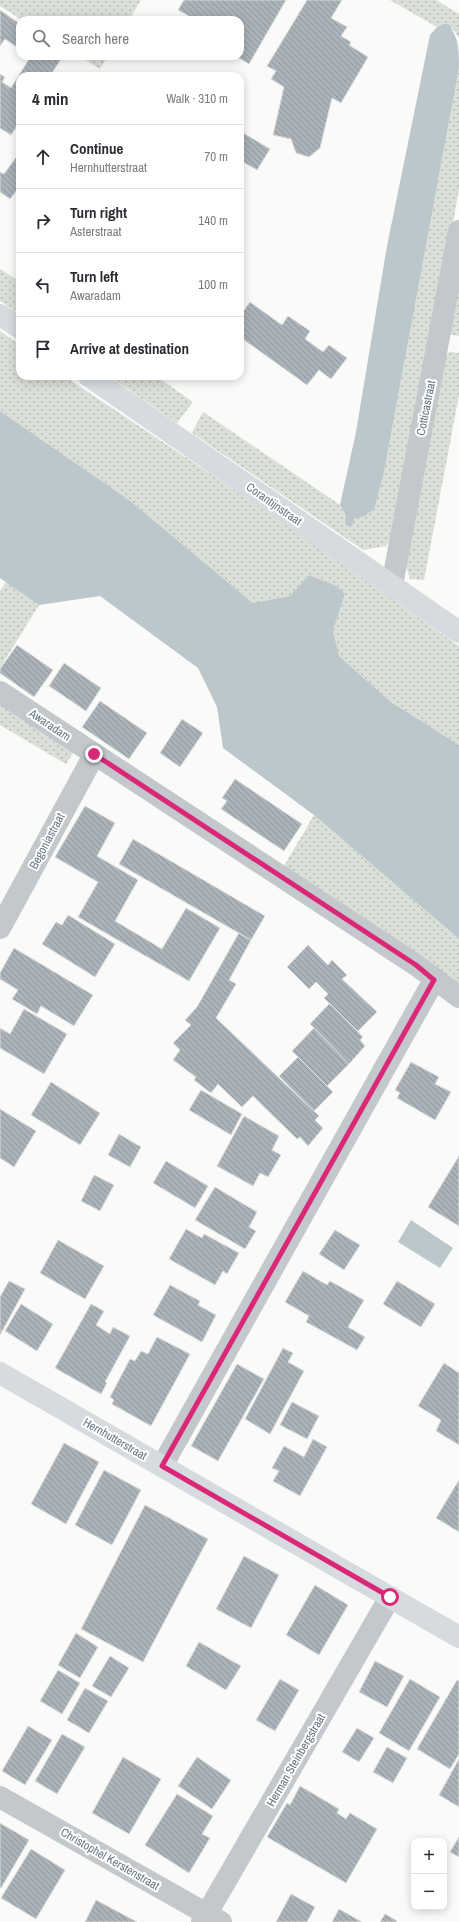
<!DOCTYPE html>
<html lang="en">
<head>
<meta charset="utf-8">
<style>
	:root { --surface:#fff; --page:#f2f2f3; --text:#2b2b33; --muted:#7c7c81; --line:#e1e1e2 }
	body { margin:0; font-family:"Archivo Narrow",sans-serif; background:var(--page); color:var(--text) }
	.controls { position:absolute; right:12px; bottom:12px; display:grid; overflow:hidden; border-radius:8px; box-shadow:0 2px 10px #0003 }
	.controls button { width:36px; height:36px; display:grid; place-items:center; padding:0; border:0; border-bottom:1px solid var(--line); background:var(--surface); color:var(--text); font:20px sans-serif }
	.stop { position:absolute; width:12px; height:12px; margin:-9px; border:3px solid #db2777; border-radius:50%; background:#fff }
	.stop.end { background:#db2777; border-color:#fff; box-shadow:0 1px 4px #0008 }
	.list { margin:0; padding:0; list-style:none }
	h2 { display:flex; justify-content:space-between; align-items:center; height:52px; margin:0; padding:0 16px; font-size:17px }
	h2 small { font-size:13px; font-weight:400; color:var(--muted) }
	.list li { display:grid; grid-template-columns:26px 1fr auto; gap:12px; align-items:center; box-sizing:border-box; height:64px; padding:0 16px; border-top:1px solid var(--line) }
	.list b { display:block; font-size:15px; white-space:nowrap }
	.list p { margin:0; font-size:13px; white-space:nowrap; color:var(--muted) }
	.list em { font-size:13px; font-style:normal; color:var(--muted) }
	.icon { flex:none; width:22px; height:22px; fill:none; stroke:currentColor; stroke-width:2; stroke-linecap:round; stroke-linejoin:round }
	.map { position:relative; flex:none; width:459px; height:1922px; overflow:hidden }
	.search { position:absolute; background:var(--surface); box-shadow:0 2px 10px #0003; left:16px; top:16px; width:228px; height:44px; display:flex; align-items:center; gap:10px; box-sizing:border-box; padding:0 14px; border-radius:12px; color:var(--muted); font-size:15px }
	.panel { position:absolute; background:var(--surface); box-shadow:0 2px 10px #0003; left:16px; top:72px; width:228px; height:308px; border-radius:12px }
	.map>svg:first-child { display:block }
</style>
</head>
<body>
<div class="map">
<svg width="459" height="1922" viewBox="0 0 459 1922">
	<defs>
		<pattern id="grass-dots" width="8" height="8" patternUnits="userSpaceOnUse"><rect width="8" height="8" fill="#dadfd7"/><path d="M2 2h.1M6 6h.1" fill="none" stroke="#b4b9b4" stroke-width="1.8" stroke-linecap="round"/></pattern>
		<pattern id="building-back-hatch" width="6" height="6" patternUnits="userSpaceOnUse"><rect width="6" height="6" fill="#aab3b9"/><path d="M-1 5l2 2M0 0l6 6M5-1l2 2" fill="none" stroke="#8e969c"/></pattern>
	</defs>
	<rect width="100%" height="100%" fill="#fafaf8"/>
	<path fill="url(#grass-dots)" d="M0,0H141L129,20H22L0,6Z
		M390,0H436L459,14V38L454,30L443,24L437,27Z
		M79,56H108L100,69Z
		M459,68V189L423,389L389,542L386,546L363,550L192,433L203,412L340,505L345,513L384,472Z
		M459,264V336L446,334Z
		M0,269L20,282V314L0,301Z
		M0,331L20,345V376H64L278,519L459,646V745L391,702L339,656L333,631L345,594L309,575L290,596L253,603L129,500L0,411Z
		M450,352L459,353V395L424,580L410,579L404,559L443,357Z
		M109,376H156L193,402L177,423Z
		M6,582L39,605L0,668V591Z
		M0,704L75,750L66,764L0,725Z
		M314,815L459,939V990L284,866Z"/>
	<path fill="#bbc7cb" d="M443,24H448C459,38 459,50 459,68L384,472L374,509L364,516L353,519L345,513L340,505L356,432L387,246L430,35L437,27Z
		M0,411L129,500L253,603L290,596L309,575L336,586L345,594L333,631L339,656L391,702L459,745V939L314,815L223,748L217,707L198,668L100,596L39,605L0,578Z
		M411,1220L453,1248L440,1268L398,1242Z"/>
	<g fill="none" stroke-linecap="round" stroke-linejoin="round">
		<path stroke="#bbc7cb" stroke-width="8" d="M349,522L352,507"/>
	</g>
	<path fill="url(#building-back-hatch)" stroke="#dcdcda" d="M184,0H286L249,64L236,56H240V20H196L178,10Z
		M307,0H342L331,18L347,27L341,36L351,42L349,45L368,57L341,103L332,98L320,148L309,157L296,153L291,139L273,135L284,87L271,79L276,71L267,66Z
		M0,10L20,24V49L5,39L0,46Z
		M31,56H63L50,76H20V121L11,135L0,128V74L5,77L2,82L11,88Z
		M240,131L270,149L257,170L240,160Z
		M20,152V192L17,190L10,199L0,192V172L4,174Z
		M250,302L282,325L288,316L310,331L305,339L323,352L329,345L347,358L331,379L319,370L307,385L240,337V316Z
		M17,645L53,670L34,697L0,673V669Z
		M64,663L101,688L86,711L49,686Z
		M100,701L147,733L129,759L82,727Z
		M182,719L203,733L180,767L160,753Z
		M235,779L302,824L284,851L221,809L227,801L222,798Z
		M85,806L115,823L97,856L138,880L115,921L162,949L186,908L220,928L189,981L78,917L98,882L55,857Z
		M133,839L265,916L251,940L119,864Z
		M68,915L115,944L95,977L42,944L56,922L62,925Z
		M239,933L251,940L229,980L236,984L216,1018L319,1116L315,1120L323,1128L308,1146L300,1137L297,1139L253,1096L242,1107L218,1084L211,1093L194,1080L196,1077L173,1060L180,1050L173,1043L191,1025L185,1020L197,1007Z
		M308,945L328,965L332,960L347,975L342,979L377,1012L358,1031L324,998L328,994L316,982L309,989L287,967Z
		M14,948L93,995L74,1026L41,1006L37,1014L12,999L18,990L0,979V973Z
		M330,1003L363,1037L360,1040L365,1046L349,1064L310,1024Z
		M24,1009L67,1034L44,1074L0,1048V1028L10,1034Z
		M314,1028L349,1064L327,1086L292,1051Z
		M298,1057L333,1092L314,1111L279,1076Z
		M411,1062L439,1077L435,1084L451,1092L435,1120L397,1098L400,1093L395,1090Z
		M51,1082L100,1113L80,1145L31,1115Z
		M201,1090L242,1114L231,1135L189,1110Z
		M0,1109L36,1131L14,1167L0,1158Z
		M244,1116L279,1136L272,1150L281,1155L268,1177L260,1173L253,1186L217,1166Z
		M119,1134L141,1147L130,1167L108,1155Z
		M459,1156V1226L428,1207Z
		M166,1161L208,1186L195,1208L153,1183Z
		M94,1175L114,1185L100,1211L81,1201Z
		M215,1187L257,1212L249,1227L256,1231L245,1249L195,1220Z
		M186,1229L202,1238L204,1234L239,1253L227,1274L223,1271L215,1285L169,1259Z
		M335,1230L360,1245L344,1270L319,1254Z
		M58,1240L104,1266L85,1299L40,1273Z
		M303,1271L327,1285L330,1281L364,1300L348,1327L365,1337L357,1350L306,1322L309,1316L285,1302Z
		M9,1281L25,1289L0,1335V1297Z
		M397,1281L435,1304L421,1327L383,1304Z
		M170,1285L200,1301L198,1305L216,1315L202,1342L153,1315Z
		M21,1304L53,1324L37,1351L5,1331Z
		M91,1304L104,1311L96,1325L110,1334L113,1327L130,1336L105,1382L107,1383L101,1394L55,1368Z
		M157,1337L190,1354L151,1426L112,1404L114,1400L110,1397L130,1359L135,1361L141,1351L148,1354Z
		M283,1348L293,1353L288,1362L304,1371L270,1434L245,1419Z
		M444,1363L459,1373V1445L436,1431L441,1420L418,1406Z
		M237,1364L264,1379L218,1461L191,1446Z
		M292,1402L319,1416L307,1439L280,1425Z
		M313,1439L327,1447L300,1496L273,1481L279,1471L272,1468L284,1446L304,1457Z
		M64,1443L99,1462L66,1524L31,1504Z
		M104,1470L141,1490L112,1545L75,1525Z
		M459,1480V1532L436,1518Z
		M145,1505L208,1539L143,1662L81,1629Z
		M244,1556L279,1575L251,1628L216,1609Z
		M315,1585L348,1605L319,1655L286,1635Z
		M76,1633L98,1647L80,1678L58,1665Z
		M199,1642L241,1666L226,1690L186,1666Z
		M110,1656L129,1668L111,1697L92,1686Z
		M375,1661L404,1676L387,1707L359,1692Z
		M58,1670L80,1683L62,1714L40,1701Z
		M280,1679L299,1690L275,1731L256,1720Z
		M410,1679L440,1697L409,1751L379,1733Z
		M457,1680L459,1681V1754L450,1769L417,1749Z
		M85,1688L108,1701L89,1733L67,1720Z
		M28,1726L52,1740L25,1785L2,1771Z
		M357,1728L374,1738L359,1762L342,1752Z
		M62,1734L85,1747L57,1794L35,1781Z
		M387,1747L407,1758L393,1783L373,1772Z
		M123,1757L161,1779L129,1834L92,1813Z
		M197,1757L231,1780L212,1809L178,1786Z
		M459,1759V1807L439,1795Z
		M300,1786L339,1809L337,1813L346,1819L350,1813L377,1829L346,1883L267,1837L287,1803L290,1805Z
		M177,1794L213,1816L202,1834L210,1838L189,1873L145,1845Z
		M0,1823L29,1840L1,1888H0Z
		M459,1837V1857L450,1852Z
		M31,1849L65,1870L36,1919L1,1898Z
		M291,1894L315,1907L307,1922H276Z
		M96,1900L137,1922H85Z
		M339,1909L362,1922H332Z
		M385,1914L397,1921L396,1922H380Z"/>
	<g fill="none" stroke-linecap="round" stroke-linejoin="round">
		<path stroke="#c3c8cc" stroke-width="22" d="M392,585L459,231
			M0,692L416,965L459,997
			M0,928L94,755
			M162,1466L434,980
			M0,1797L221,1922
			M202,1922L390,1597"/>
		<path stroke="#d6dbdf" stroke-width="22" d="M0,315L20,328
			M89,376L459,632
			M0,1373L459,1637"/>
	</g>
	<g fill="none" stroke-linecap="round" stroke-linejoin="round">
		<path stroke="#db2777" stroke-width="5" d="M94,754L416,965L434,980L162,1466L390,1597"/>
	</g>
	<g text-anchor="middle" stroke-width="4" stroke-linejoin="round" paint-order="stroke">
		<g font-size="12" fill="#657683" stroke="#fff">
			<text transform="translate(426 408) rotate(-79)" y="4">Cotticastraat</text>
			<text transform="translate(274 504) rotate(35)" y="4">Corantijnstraat</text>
			<text transform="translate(50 725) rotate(34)" y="4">Awaradam</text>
			<text transform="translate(47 841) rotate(-62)" y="4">Begoniastraat</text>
			<text transform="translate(115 1439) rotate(30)" y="4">Hernhutterstraat</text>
			<text transform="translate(296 1760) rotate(-60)" y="4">Herman Steinbergstraat</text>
			<text transform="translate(110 1859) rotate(30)" y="4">Christophel Kerstenstraat</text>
		</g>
	</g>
</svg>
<div class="controls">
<button>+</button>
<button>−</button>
</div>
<div class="stop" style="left:390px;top:1597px"></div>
<div class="stop end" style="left:94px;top:754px"></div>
<div class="search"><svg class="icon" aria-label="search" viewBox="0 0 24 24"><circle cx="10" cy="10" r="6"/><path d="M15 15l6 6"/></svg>Search here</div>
<section class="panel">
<h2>4 min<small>Walk · 310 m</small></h2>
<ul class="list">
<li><svg class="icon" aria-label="ahead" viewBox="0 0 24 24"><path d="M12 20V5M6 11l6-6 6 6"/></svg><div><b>Continue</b><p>Hernhutterstraat</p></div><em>70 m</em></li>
<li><svg class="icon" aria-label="right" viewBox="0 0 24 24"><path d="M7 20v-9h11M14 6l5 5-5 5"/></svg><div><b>Turn right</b><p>Asterstraat</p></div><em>140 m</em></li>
<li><svg class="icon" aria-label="left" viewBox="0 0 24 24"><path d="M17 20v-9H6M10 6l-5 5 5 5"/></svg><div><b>Turn left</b><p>Awaradam</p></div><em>100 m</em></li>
<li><svg class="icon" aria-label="arrive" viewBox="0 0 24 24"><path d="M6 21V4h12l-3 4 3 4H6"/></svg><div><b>Arrive at destination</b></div></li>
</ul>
</section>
</div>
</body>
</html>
